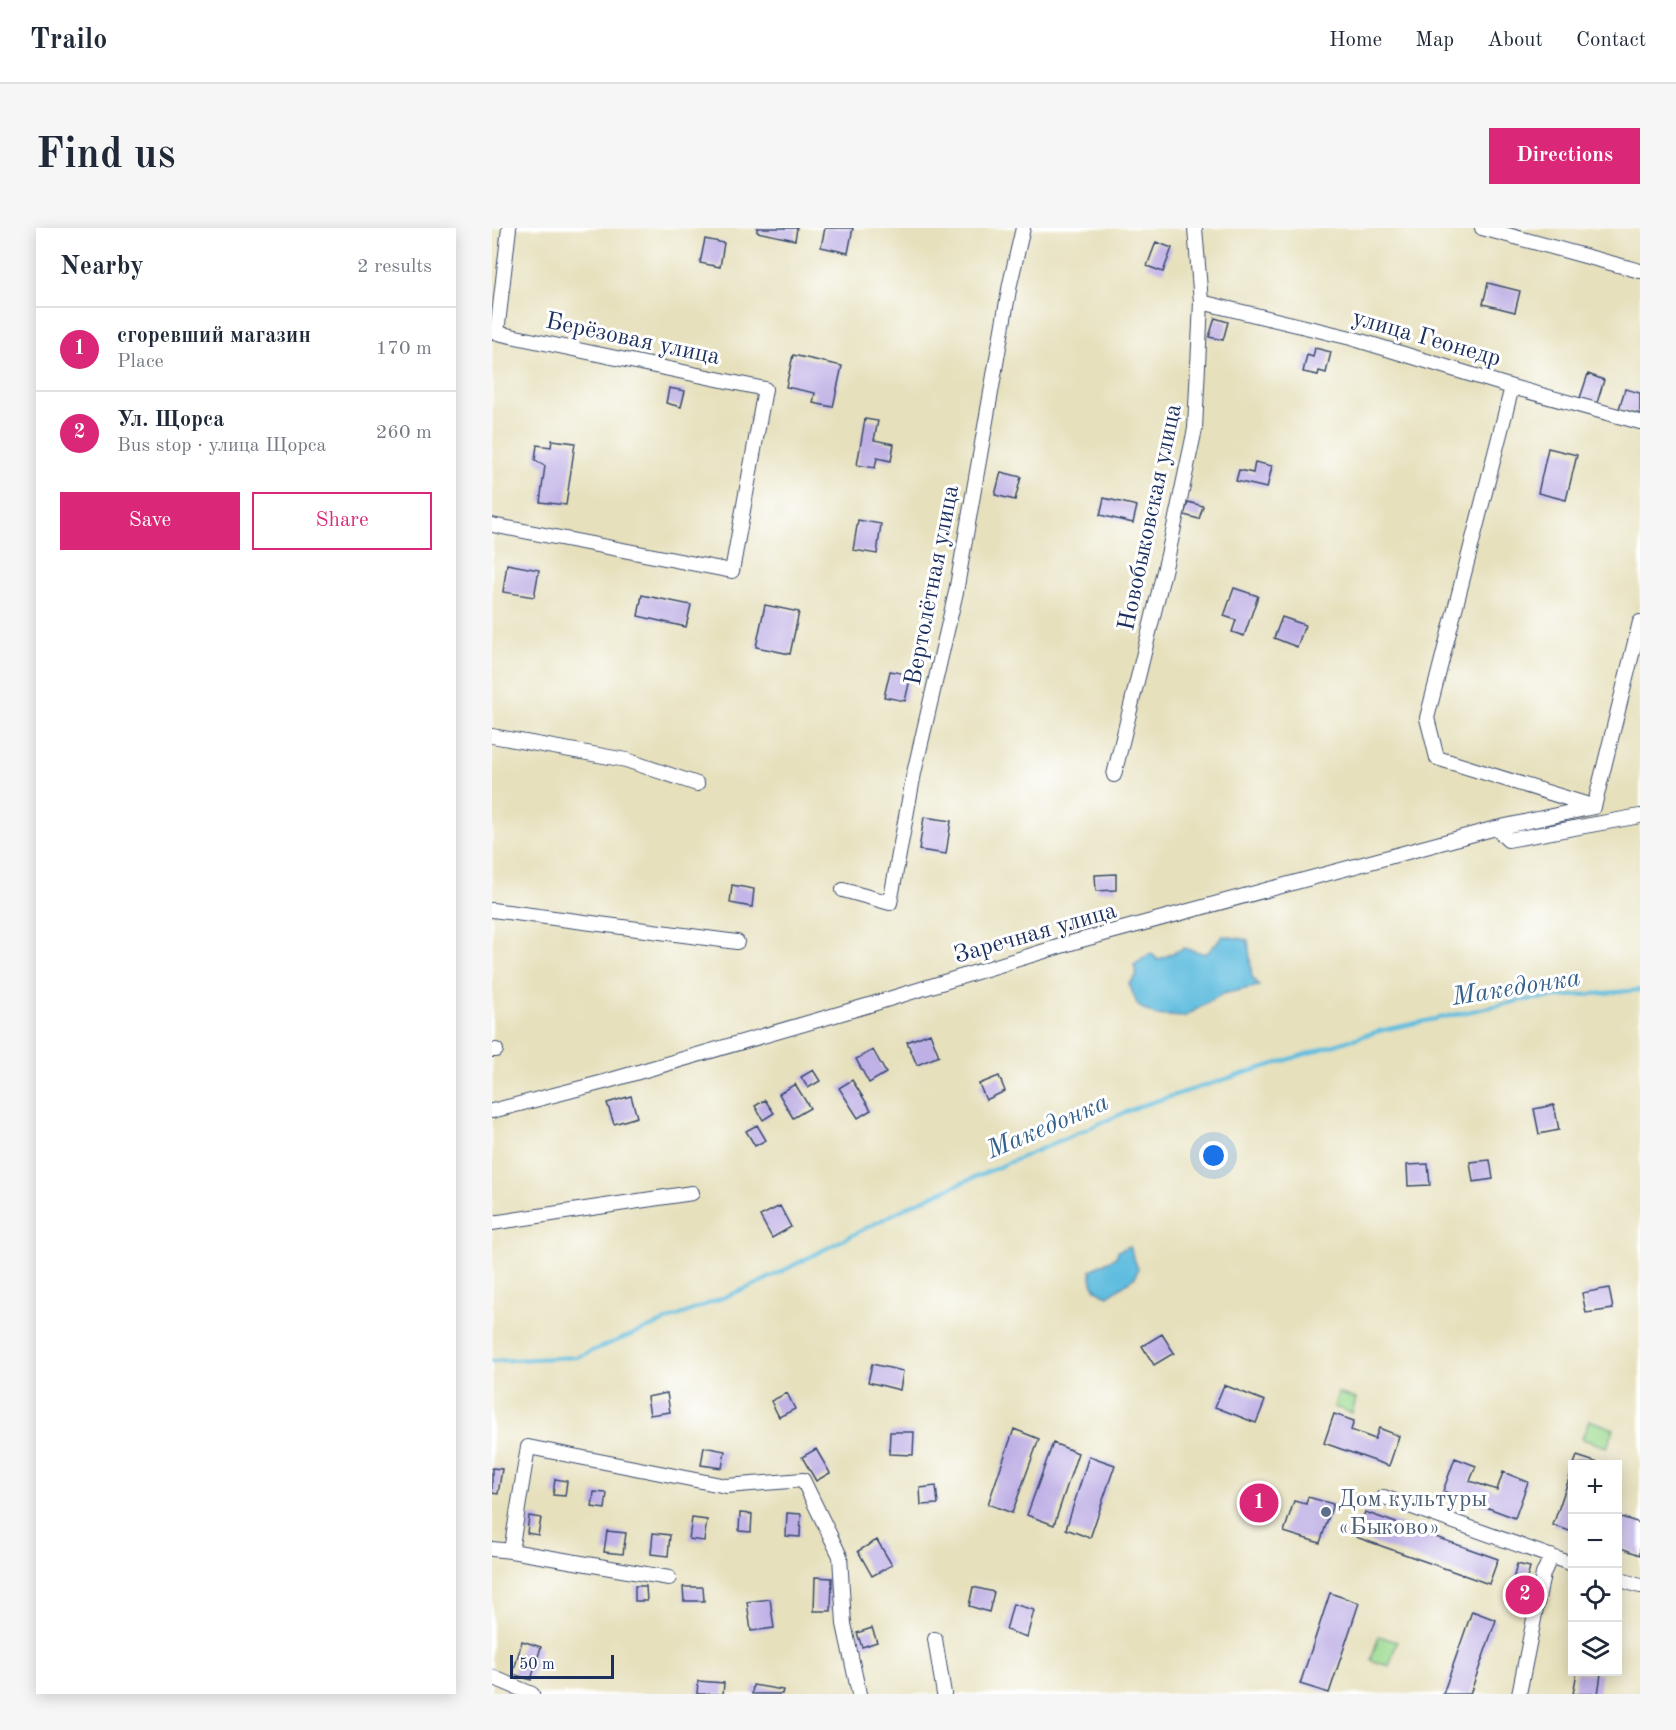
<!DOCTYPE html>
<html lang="en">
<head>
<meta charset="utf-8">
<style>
	:root { --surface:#fff; --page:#f6f6f7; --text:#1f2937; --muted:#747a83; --line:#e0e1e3; --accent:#db2777 }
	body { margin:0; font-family:"Old Standard TT",serif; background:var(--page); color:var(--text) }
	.controls { position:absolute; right:18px; bottom:18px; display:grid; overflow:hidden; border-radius:0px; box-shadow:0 3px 15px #0003 }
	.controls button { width:54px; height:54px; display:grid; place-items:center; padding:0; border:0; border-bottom:2px solid var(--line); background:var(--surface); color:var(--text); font:30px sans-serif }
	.scale { position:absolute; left:18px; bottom:15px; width:104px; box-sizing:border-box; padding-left:6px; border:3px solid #1b2f5e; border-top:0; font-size:16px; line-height:21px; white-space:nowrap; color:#1b2f5e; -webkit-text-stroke:4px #fff; paint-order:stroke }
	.you { position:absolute; left:722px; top:928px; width:21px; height:21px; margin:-15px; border:4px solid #fff; border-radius:50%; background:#1a73e8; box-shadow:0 0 0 9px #1a73e833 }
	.badge { display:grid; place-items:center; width:39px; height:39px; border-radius:50%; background:var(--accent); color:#fff; font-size:20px; font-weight:700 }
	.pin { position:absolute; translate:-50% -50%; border:3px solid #fff; box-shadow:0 2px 6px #0006 }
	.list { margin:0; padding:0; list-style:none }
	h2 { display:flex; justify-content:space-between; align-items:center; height:78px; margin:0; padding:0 24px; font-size:26px }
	h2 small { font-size:20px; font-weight:400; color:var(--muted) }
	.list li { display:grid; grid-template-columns:39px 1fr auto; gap:18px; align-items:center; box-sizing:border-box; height:84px; padding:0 24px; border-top:2px solid var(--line) }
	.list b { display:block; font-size:22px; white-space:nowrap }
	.list p { margin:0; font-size:20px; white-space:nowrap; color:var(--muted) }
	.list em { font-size:20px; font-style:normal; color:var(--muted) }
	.actions { display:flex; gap:12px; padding:18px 24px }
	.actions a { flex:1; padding:14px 0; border:2px solid var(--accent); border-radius:0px; text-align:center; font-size:21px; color:var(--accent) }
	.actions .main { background:var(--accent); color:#fff }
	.icon { flex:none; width:33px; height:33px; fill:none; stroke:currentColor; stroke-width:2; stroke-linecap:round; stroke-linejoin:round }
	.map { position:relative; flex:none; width:1148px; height:1466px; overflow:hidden; border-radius:0px }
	header { display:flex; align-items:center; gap:36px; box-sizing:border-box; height:84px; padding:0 30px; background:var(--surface); border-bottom:2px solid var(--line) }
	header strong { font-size:28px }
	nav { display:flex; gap:33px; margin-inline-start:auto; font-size:21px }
	.intro { display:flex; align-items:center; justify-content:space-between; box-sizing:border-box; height:144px; padding:0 36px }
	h1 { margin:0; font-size:42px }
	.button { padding:15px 27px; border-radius:0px; background:var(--accent); color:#fff; font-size:21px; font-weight:700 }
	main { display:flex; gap:36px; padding:0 36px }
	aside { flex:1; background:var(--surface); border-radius:0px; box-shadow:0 3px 15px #0003 }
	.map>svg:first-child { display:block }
</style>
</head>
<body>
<header>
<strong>Trailo</strong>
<nav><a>Home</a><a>Map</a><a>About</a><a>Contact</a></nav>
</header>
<div class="intro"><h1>Find us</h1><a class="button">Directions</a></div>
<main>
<aside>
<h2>Nearby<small>2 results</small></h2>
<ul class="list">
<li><span class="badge">1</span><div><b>сгоревший магазин</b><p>Place</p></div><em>170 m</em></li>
<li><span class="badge">2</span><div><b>Ул. Щорса</b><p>Bus stop · улица Щорса</p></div><em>260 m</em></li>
</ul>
<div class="actions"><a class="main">Save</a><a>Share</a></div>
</aside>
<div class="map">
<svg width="1148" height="1466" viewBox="0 0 1148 1466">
	<rect width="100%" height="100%" fill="#fff"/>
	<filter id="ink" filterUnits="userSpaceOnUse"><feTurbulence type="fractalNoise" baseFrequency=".0167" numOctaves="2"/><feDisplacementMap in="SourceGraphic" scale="12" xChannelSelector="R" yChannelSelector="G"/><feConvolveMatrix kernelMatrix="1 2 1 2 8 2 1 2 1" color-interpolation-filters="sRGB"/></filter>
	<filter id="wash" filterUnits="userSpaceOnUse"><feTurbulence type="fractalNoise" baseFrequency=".008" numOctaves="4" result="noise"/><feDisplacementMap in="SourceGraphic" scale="24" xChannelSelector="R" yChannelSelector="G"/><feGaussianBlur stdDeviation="1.35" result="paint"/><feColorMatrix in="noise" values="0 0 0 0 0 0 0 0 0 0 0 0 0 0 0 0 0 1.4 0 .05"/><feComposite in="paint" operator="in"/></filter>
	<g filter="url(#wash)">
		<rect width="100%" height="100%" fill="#e6e0bc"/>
		<path fill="#9bda8f" stroke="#5b8476" stroke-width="1.5" d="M846,1165L864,1171L860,1185L842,1179Z
			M1097,1192L1122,1201L1115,1219L1090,1211Z
			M887,1408L905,1414L897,1438L879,1432Z"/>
		<path fill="#61bddf" stroke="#3e769e" stroke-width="1.5" d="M731,708L756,712L760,749L767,758L730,766L692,789L663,787L646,778L637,756L645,747L642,737L659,725L666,732L692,720L714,726Z
			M637,1018L646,1041L643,1049L616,1068C603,1063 598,1057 599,1042L624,1029L626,1023Z"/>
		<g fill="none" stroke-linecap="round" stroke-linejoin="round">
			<path stroke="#61bddf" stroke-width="4" d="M0,1133L85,1129L267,1055L421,976L648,878L887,803L1031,772L1148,762"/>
		</g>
		<g id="blocks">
			<path fill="#beafe5" d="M265,0H305L303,12L265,4Z
				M333,0H361L356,25L329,19Z
				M213,11L232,15L228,39L208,35Z
				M664,14L680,20L671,44L655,38Z
				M996,55L1028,63L1023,84L991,76Z
				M723,90L736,94L731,112L717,109Z
				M823,120L839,124L834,145L827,143L826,147L811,144L815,127L821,129Z
				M301,127L350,138L341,179L321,175L323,165L294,159Z
				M1096,146L1112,152L1105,175L1088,170Z
				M177,160L193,163L189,179L174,175Z
				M1133,161L1148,165V186L1127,181Z
				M373,191L386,193L382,212L402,216L399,233L385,230L383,240L365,237Z
				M60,212L83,215L74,277L48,274L53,238L43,232L45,217L59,219Z
				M1056,220L1085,227L1074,272L1046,265Z
				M763,234L780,238L775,260L744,253L747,242L761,245Z
				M509,244L529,249L523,272L503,267Z
				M612,270L645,278L641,295L608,287Z
				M696,274L711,278L707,291L692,287Z
				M366,292L389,296L385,326L361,322Z
				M15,336L47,342L42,369L11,364Z
				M742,360L766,368L752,408L740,404L744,392L732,388Z
				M150,367L199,377L194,399L146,388Z
				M273,377L307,384L298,426L264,419Z
				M790,389L813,397L805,419L782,410Z
				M398,443L419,447L413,473L392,469Z
				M432,589L459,593L454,626L427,622Z
				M624,646V662L604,663L603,647Z
				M240,657L262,661L260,679L238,675Z
				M438,805L447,828L425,837L415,814Z
				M381,822L394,845L377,855L364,831Z
				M321,842L328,853L316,860L309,849Z
				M507,848L513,863L494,872L487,856Z
				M360,852L379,882L366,890L347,860Z
				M303,856L318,880L301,890L287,866Z
				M139,868L145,889L122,896L115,875Z
				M273,872L282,885L271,892L263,878Z
				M1062,877L1067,902L1047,906L1042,881Z
				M265,897L274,912L263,918L254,903Z
				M998,932L1001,951L981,954L978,934Z
				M936,936L938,957L916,958L915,937Z
				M288,978L299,999L280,1010L268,988Z
				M1117,1060L1121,1081L1094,1085L1090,1065Z
				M670,1106L682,1125L662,1137L650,1118Z
				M380,1136L411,1143L408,1162L376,1154Z
				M732,1157L773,1173L764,1195L723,1179Z
				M175,1165L178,1184L158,1187L155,1169Z
				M295,1165L303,1181L287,1189L279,1173Z
				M842,1186L862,1193L859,1202L883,1211L887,1200L907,1208L897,1238L832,1215Z
				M522,1201L547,1211L520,1285L496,1276Z
				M398,1204H422L421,1227L397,1226Z
				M561,1215L586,1225L562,1297L535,1287Z
				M212,1219L233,1223L230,1240L209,1237Z
				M324,1221L338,1245L324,1253L310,1229Z
				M597,1228L623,1237L598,1310L574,1301Z
				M1085,1228L1109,1236H1082Z
				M963,1230L984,1238L978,1253L1005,1262L1011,1244L1036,1254L1023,1290L951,1263Z
				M0,1240L10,1241L6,1266L0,1265Z
				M1080,1242V1304L1061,1297Z
				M63,1251L75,1253L73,1268L61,1267Z
				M444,1258L446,1276L429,1277L428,1260Z
				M102,1264L115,1265L113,1281L100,1279Z
				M816,1269L841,1276L828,1315L792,1304L802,1273L814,1276Z
				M873,1284L1006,1331L997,1356L864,1309Z
				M248,1285L260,1286L259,1304L247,1303Z
				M295,1285L309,1286L308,1309L294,1308Z
				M37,1288L49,1290L46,1307L35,1305Z
				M1126,1288L1148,1295V1327L1126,1319Z
				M200,1290L215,1292L212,1313L197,1311Z
				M115,1303L134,1305L131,1326L112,1324Z
				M161,1305L178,1307L176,1328L159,1326Z
				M385,1312L400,1337L380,1348L366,1323Z
				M1025,1336L1038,1339L1031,1367L1018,1364Z
				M323,1349L340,1350L339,1383H322Z
				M143,1358H154L155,1373H143Z
				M191,1359H211L212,1373H192Z
				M481,1359L502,1364L497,1384L477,1378Z
				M838,1365L867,1375L837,1465L808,1456Z
				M278,1371L282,1400L259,1403L255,1374Z
				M521,1376L542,1382L535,1409L514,1402Z
				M980,1383L1004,1392L978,1466H951Z
				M380,1400L385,1414L370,1419L365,1405Z
				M30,1413L49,1419L39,1452L21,1446Z
				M1085,1444L1109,1446L1106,1466H1081Z
				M206,1453L232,1455L231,1466H205Z
				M261,1457L291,1462L290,1466H260Z"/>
		</g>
	</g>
	<g filter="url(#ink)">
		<use href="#blocks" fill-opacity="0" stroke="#394a6c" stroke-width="1.5"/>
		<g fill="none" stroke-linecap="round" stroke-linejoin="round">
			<defs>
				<path id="minor" d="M990,0L1148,43
					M709,74L859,110L1020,159L1148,194
					M0,104L273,161L240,343L0,297
					M5,105L17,0
					M1020,159L935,490L945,530L1100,578
					M0,508L134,532L205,556
					M622,547L676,327L703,201L709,74L703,0
					M1102,579L1148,394
					M1004,600L1016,612L1148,588
					M351,662L398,675L422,545L464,364L518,56L531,0
					M0,682L245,714
					M0,822H4
					M0,883L112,854L374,778L582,714L1004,600L1102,579
					M0,995L200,965
					M892,1269L1080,1336
					M0,1321L19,1323L36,1219L234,1258L311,1252L348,1328L352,1396L367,1466
					M19,1323L177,1350
					M1126,1351L1148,1358
					M443,1411L452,1466
					M0,1449L40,1466
					M1027,1466L1051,1346L1059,1328"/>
			</defs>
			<use href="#minor" stroke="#394a6c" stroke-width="16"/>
			<use href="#minor" stroke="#fff" stroke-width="14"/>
		</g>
	</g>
	<circle fill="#5c6f8a" stroke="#fff" stroke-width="2" cx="834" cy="1284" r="6"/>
	<g text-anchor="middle" stroke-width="6" stroke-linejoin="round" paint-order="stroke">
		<g font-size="24" fill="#1b2f5e" stroke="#fff">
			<text transform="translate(935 109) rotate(16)" y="8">улица Геонедр</text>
			<text transform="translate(141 110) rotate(12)" y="8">Берёзовая улица</text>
			<text transform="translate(657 289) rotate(-78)" y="8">Новобыковская улица</text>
			<text transform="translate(439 357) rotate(-79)" y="8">Вертолётная улица</text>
			<text transform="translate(543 704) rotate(-16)" y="8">Заречная улица</text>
		</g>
		<g font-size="24" fill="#4e5e75" stroke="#fff" text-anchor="start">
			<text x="846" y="1278">Дом культуры<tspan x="846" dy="28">«Быково»</tspan></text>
		</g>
		<g font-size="26" font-style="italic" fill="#34618b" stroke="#fff">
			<text transform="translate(1024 758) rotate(-9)" y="9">Македонка</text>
			<text transform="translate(555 897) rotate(-23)" y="9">Македонка</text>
		</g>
	</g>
</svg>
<div class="controls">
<button>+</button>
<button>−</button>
<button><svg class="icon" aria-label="locate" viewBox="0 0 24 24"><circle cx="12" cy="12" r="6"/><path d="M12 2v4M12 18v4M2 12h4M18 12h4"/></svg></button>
<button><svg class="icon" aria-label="layers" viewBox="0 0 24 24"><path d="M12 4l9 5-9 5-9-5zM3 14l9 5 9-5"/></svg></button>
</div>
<div class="scale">50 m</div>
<div class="you"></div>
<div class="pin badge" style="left:767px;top:1275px">1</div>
<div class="pin badge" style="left:1033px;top:1367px">2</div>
</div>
</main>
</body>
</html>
